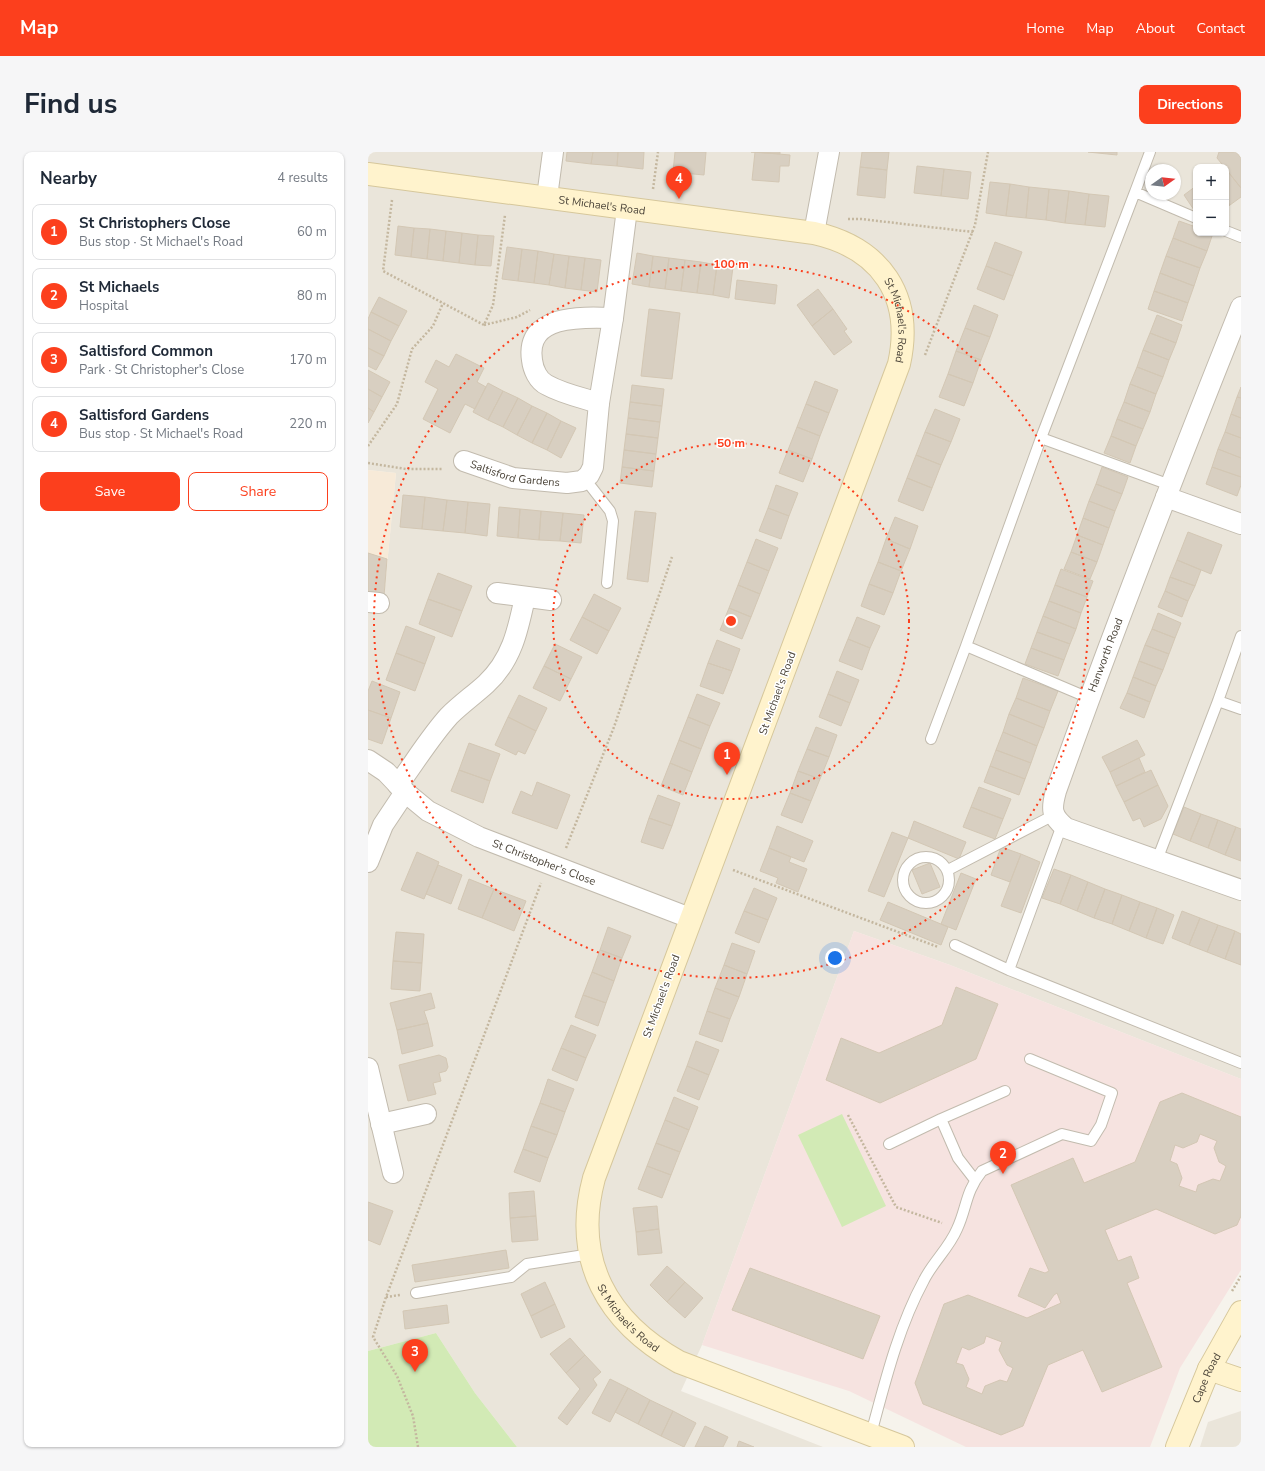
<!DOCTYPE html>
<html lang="en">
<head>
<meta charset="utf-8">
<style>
	:root { --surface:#fff; --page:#f6f6f7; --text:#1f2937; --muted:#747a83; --line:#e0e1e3; --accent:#fc3f1d }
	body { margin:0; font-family:"Nunito Sans",sans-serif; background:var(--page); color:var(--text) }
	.controls { position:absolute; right:12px; top:12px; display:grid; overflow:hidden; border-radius:8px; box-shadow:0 1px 3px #0004 }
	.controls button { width:36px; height:36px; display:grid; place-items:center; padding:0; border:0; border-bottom:1px solid var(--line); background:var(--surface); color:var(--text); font:20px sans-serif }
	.compass { position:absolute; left:777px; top:12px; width:36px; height:36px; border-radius:50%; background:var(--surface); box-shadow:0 1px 3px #0004; rotate:75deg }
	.you { position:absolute; left:467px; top:806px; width:14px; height:14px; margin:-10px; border:3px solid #fff; border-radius:50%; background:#1a73e8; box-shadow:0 0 0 6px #1a73e833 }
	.badge { display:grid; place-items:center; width:26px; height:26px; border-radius:50%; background:var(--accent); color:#fff; font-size:13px; font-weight:700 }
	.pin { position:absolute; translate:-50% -33px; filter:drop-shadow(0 1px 2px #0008) }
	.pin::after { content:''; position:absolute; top:21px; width:14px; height:12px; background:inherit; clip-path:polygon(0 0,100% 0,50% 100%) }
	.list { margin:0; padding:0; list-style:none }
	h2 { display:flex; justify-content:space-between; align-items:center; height:52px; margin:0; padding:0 16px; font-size:17px }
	h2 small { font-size:13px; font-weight:400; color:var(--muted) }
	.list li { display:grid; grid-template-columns:26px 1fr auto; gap:12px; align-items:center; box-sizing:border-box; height:56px; margin:0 8px 8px; padding:0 8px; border:1px solid var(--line); border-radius:8px }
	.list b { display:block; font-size:15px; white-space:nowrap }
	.list p { margin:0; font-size:13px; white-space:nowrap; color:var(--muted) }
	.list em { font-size:13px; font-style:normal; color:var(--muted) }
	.actions { display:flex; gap:8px; padding:12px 16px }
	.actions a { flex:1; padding:9px 0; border:1px solid var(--accent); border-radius:8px; text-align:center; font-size:14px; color:var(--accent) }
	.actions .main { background:var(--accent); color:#fff }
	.map { position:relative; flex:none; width:873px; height:1295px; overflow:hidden; border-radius:8px }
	header { display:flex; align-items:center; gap:24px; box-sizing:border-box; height:56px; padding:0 20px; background:var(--accent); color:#fff }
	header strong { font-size:19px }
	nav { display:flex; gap:22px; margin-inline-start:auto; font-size:14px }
	.intro { display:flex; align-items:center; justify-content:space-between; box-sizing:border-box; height:96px; padding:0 24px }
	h1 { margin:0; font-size:28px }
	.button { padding:10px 18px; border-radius:8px; background:var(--accent); color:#fff; font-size:14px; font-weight:700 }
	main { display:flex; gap:24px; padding:0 24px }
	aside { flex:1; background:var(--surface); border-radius:8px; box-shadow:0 1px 3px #0004 }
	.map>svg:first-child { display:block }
</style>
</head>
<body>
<header>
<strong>Map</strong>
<nav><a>Home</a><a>Map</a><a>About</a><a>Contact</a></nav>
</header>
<div class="intro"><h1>Find us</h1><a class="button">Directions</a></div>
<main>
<aside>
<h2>Nearby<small>4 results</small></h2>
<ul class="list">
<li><span class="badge">1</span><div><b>St Christophers Close</b><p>Bus stop · St Michael's Road</p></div><em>60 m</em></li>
<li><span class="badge">2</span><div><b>St Michaels</b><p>Hospital</p></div><em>80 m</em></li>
<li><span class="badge">3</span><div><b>Saltisford Common</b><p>Park · St Christopher's Close</p></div><em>170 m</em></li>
<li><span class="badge">4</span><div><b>Saltisford Gardens</b><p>Bus stop · St Michael's Road</p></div><em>220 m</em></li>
</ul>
<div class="actions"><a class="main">Save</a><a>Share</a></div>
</aside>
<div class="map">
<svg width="873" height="1295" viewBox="0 0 873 1295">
	<rect width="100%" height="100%" fill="#f6f3ec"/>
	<path fill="#eae5da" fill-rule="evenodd" d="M0,0H873V927L582,813L486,779L334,1193L313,1239L455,1295H149L107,1241L68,1181L0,1199V442L16,444L28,321L0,318ZM828,15H858V81H828ZM783,18H807V42H783Z
		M873,1259V1295H832L840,1270Z"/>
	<path fill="#f7ead8" d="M0,318L28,321L16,444L0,442Z"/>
	<path fill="#f6e3e0" d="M486,779L582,813L873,927V1118L812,1216L782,1295H598L481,1239L334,1193Z"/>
	<path fill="#d2eab5" d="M474,962L518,1054L474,1075L430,983Z
		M68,1181L107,1241L149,1295H0V1199Z"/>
	<path fill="#d8cfc1" stroke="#d3c7b4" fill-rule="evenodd" d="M199,0H225L223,12L198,9Z
		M225,0H250L249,14L223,12Z
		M250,0H276L275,17L249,14Z
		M307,0H338L336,23L305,20Z
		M383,0H412V2Z
		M387,0L422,3L421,14H412L411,30L384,28Z
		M494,0H521L519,18L492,15Z
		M720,0H749V3Z
		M851,0H868L873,6V36L849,6Z
		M549,14L576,17L573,44L546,41Z
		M492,15L519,18L517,46L489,43Z
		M576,17L603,20L600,47L573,44Z
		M858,17L873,36V45L862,53L858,48Z
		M622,30L642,32L638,64L618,61Z
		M642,32L661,35L658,66L638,64Z
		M828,34V57L826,58L816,43Z
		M661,35L681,37L678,68L658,66Z
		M681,37L701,39L697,71L678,68Z
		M701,39L721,42L717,73L697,71Z
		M721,42L741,44L737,75L717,73Z
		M858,48L862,53L858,56Z
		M811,69L828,75V81H845L839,99L805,86Z
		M30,74L46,76L43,105L27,103Z
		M46,76L62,77L59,107L43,105Z
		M62,77L78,79L75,109L59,107Z
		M78,79L94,81L91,111L75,109Z
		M94,81L110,83L107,113L91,111Z
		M110,83L126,84L123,114L107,113Z
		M805,86L839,99L832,116L798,104Z
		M627,90L654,100L645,124L618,114Z
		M139,95L154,97L150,129L134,127Z
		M154,97L170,99L166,131L150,129Z
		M170,99L186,102L181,133L166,131Z
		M269,101L285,104L281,135L264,132Z
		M186,102L201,104L197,136L181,133Z
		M201,104L217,106L213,138L197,136Z
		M285,104L301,106L297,137L281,135Z
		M798,104L832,116L826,134L792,121Z
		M217,106L233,108L229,140L213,138Z
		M301,106L317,108L313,139L297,137Z
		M317,108L333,110L329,141L313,139Z
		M333,110L349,113L345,143L329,141Z
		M349,113L365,115L361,146L345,143Z
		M618,114L645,124L636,148L609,137Z
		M792,121L826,134L820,151L786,139Z
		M369,128L409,133L407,152L367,147Z
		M450,137L465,157L444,174L429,153Z
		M786,139L820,151L814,169L780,157Z
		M11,145L39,159L31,174L3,160Z
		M606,153L630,163L622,185L597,176Z
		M281,157L312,161L304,227L273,224Z
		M465,157L479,177L476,179L484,190L466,203L444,174Z
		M3,160L31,174L23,189L0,177V167Z
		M789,163L814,173L808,191L782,181Z
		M597,176L622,185L613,208L588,199Z
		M0,177L23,189L16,204L0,196Z
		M782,181L808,191L801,208L775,198Z
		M0,196L16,204L8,218L0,214Z
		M775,198L801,208L795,225L769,215Z
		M588,199L613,208L605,231L580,222Z
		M88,202L116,216L109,230L118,235L107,257L97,252L82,281L55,267L70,237L57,230L68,208L81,215Z
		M769,215L795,225L788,242L762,232Z
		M0,218L22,230L14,245L0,237Z
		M580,222L605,231L596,254L571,245Z
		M447,229L470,238L461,261L438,252Z
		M120,231L135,239L120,268L105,260Z
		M762,232L788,242L782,260L756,250Z
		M264,233L296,237L294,254L262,250Z
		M873,235V246L869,245Z
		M0,237L14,245L6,260L0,256Z
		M135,239L150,246L135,275L120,268Z
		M869,245L873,246V266L863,262Z
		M150,246L164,254L149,283L135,275Z
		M262,250L294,254L292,270L260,266Z
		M756,250L782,260L775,277L749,267Z
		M438,252L461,261L452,284L429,275Z
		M164,254L179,261L164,291L149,283Z
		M0,256L6,260L0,271Z
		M567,257L592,267L583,290L557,280Z
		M179,261L193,269L179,298L164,291Z
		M863,262L873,266V286L857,280Z
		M260,266L292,270L290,286L258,282Z
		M749,267L775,277L768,294L743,284Z
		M193,269L208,276L193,306L179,298Z
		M429,275L452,284L444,307L420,298Z
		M557,280L583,290L573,313L548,303Z
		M857,280L873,286V306L850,297Z
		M258,282L290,286L288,302L256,298Z
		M743,284L768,294L762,311L736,301Z
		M850,297L873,306V325L844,315Z
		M256,298L288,302L286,319L254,315Z
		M420,298L444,307L435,330L411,321Z
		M548,303L573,313L564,336L539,326Z
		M254,315L286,319L284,335L252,331Z
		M734,315L760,325L754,342L728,332Z
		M844,315L873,325V333L869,344L838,332Z
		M539,326L564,336L555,359L530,349Z
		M728,332L754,342L747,359L721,349Z
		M408,333L430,341L421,364L400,356Z
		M35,343L57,345L54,377L32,375Z
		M57,345L79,348L75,379L54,377Z
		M79,348L100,350L97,381L75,379Z
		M721,349L747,359L741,376L715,366Z
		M100,350L122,352L119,384L97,381Z
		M131,355L152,357L150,386L129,384Z
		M400,356L421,364L413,387L391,379Z
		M152,357L173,359L171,388L150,386Z
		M173,359L195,361L192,389L171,388Z
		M267,359L288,361L280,430L259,427Z
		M195,361L216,363L213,391L192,389Z
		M527,365L550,374L542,397L518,387Z
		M715,366L741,376L735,393L709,383Z
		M820,380L854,393L843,422L809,408Z
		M709,383L735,393L729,410L703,400Z
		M388,387L410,396L401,419L379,410Z
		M518,387L542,397L533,419L510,410Z
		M703,400L729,410L722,427L696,417Z
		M0,401L19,407L16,444L0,442Z
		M809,408L833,418L827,434L802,425Z
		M379,410L401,419L392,442L370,433Z
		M510,410L533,419L525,441L501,432Z
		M693,417L725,429L719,445L687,433Z
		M70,421L104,434L94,459L60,447Z
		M802,425L827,434L820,449L797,439Z
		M501,432L525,441L516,463L493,454Z
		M370,433L392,442L383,465L361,456Z
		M687,433L719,445L713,461L681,449Z
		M797,439L820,449L814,465L790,455Z
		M226,442L253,456L241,479L214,465Z
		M60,447L94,459L84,485L51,472Z
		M681,449L713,461L708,477L675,464Z
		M361,456L383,465L374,487L352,478Z
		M790,461L813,471L807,486L784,477Z
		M675,464L708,477L702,492L669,480Z
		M214,465L241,479L229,502L202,488Z
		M489,465L512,474L502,496L480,487Z
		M38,474L67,485L57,512L28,501Z
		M784,477L807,486L801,502L777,493Z
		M669,480L702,492L696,508L663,496Z
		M480,487L502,496L494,518L471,509Z
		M349,488L372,497L364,519L340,511Z
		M187,492L214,505L203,527L176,514Z
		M777,493L801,502L795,518L771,509Z
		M663,496L696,508L690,524L657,512Z
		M28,501L57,512L47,539L18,528Z
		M771,509L795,518L788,534L765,525Z
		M340,511L364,519L355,542L332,534Z
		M176,514L203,527L192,549L165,536Z
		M469,519L491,528L482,551L460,542Z
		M765,525L788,534L782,550L759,541Z
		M655,526L690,539L682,559L648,546Z
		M4,529L32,540L23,566L0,558V539Z
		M759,541L782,550L776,566L752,556Z
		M329,542L352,551L342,574L320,565Z
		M460,542L482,551L473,574L451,565Z
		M151,543L179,556L168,579L140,565Z
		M648,546L682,559L676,576L641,562Z
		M0,558L23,566L14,592L0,587Z
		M641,562L676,576L669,594L635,580Z
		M140,565L168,579L157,602L150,599L148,603L127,593Z
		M320,565L342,574L333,597L311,588Z
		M448,575L469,583L461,605L439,597Z
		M635,580L669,594L663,611L628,598Z
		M311,588L333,597L324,620L302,611Z
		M769,588L777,603L742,620L734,605Z
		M101,591L132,602L122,629L91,618Z
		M439,597L461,605L452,627L430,619Z
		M628,598L663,611L657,627L622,614Z
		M771,606L777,620L748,634L742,620Z
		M302,611L324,620L315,643L293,634Z
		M622,614L657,627L651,643L616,630Z
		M91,618L122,629L115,651L83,639Z
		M783,618L790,633L756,650L748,634Z
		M430,619L452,627L443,649L422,641Z
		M169,630L202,643L189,677L144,661L153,639L164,644Z
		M790,633L800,654L793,667L776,675L772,666L765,669L756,650Z
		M611,635L643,647L635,667L603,655Z
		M422,641L443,649L434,671L413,663Z
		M290,643L312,651L304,674L281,666Z
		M603,655L635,667L627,687L595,675Z
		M816,655L833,662L822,689L805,682Z
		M833,662L850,668L840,696L822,689Z
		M281,666L304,674L295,697L273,690Z
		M850,668L868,675L857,703L840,696Z
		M546,669L598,690L591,707L540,686Z
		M409,674L445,689L436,710L401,696Z
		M868,675L873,677V709L857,703Z
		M524,680L540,686L516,745L500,739Z
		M633,695L653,702L642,730L623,723Z
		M401,696L423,705L421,710L439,717L430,740L408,731L410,726L392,719Z
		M49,700L71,710L56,747L33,738Z
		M653,702L672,710L653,761L633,754Z
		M562,711L572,735L554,742L544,718Z
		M70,713L94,723L83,752L58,742Z
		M686,717L703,723L692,752L674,746Z
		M593,721L608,727L588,778L573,772Z
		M703,723L720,730L709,759L692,752Z
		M101,727L126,737L114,766L90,757Z
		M720,730L737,737L726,766L709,759Z
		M386,736L409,746L400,768L376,759Z
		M126,737L158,749L146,779L114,766Z
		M737,737L754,743L744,772L726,766Z
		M754,743L772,750L761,779L744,772Z
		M520,750L580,775L573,793L512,768Z
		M772,750L789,756L778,786L761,779Z
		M789,756L806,763L795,792L778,786Z
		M376,759L400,768L391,791L367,781Z
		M814,759L832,766L821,793L804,786Z
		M832,766L850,773L839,800L821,793Z
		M850,773L867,779L857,807L839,800Z
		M240,775L263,784L254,806L232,798Z
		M867,779L873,782V813L857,807Z
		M28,780L56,782L54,811L25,809Z
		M364,791L387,799L379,822L356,813Z
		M232,798L254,806L246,829L224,820Z
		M25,809L54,811L52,839L23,837Z
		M356,813L379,822L371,845L347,836Z
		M224,820L246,829L238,851L215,843Z
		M588,835L630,852L608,907L512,951L458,928L473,886L511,901L574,873Z
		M347,836L371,845L362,867L339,859Z
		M63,841L67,856L56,859L60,871L29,878L22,851Z
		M215,843L238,851L230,874L207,865Z
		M339,859L362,867L354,890L331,882Z
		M60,871L65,894L34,902L29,878Z
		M203,873L228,883L218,906L193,896Z
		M328,889L351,898L341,923L319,914Z
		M193,896L218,906L209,929L184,918Z
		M71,903L78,906L80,915L78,919L71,921L73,929L65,931L68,942L40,949L31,913Z
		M319,914L341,923L331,948L309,939Z
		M180,927L206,937L197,960L172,951Z
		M814,941L873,965V1064L869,1073L847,1082L788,1057L737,1078L750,1109L763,1104L771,1126L759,1131L794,1215L734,1240L715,1198L680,1213L655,1274L633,1283L555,1252L547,1231L576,1152L600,1143L659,1166L693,1151L689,1141L686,1143L677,1156L650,1144L662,1116L677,1121L681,1119L643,1033L705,1006L716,1031L767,1010L792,950ZM832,982L849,989L846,996L851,1010L858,1014L852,1029L845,1027L830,1033L828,1040L811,1034L814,1026L809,1012L802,1009L807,993L815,996L829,990ZM618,1184L634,1190L631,1198L639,1213L645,1216L639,1230L632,1228L617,1234L614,1242L598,1235L601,1227L595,1213L588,1211L594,1195L601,1198L616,1191Z
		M306,945L330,955L321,978L297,968Z
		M172,951L197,960L189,983L163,974Z
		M297,968L321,978L312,1000L288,991Z
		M163,974L189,983L180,1006L155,997Z
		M288,991L312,1000L303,1023L279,1014Z
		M155,997L180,1006L172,1030L146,1020Z
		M279,1014L303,1023L294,1046L270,1037Z
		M166,1039L168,1064L142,1066L141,1041Z
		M0,1050L25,1059L12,1093L0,1088Z
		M289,1054L291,1077L268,1080L265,1056Z
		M168,1064L170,1088L144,1090L142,1066Z
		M291,1077L294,1101L270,1103L268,1080Z
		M138,1098L141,1116L47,1130L44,1113Z
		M299,1114L317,1130L299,1150L282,1133Z
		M382,1116L512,1164L495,1207L364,1158Z
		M177,1130L187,1152L163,1164L153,1142Z
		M317,1130L335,1146L317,1166L299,1150Z
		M187,1152L197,1175L173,1186L163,1164Z
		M79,1153L81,1171L37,1177L35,1159Z
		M202,1186L217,1203L198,1221L182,1202Z
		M217,1203L233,1220L225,1227L229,1233L199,1273L190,1266L212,1237L198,1221Z
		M242,1227L260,1236L242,1270L224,1261Z
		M260,1236L282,1248L270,1272L247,1260Z
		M282,1248L305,1259L293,1284L270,1272Z
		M305,1259L328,1271L316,1295L293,1284Z
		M337,1274L360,1285L355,1295H327Z
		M371,1289L386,1295H369Z"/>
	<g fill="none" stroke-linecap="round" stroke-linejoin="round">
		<defs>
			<path id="lane" d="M767,40L782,0
				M858,79L873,85
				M673,286L767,40L828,66
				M217,327L242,359L245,369L239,431
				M598,494L673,286L802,333
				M850,549L873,557
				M563,587L598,494L721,546
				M535 728a23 23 0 1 1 46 0a23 23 0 1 1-46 0Z
				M789,708L850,549L873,484
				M580,718L686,663
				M587,793L641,818L873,911
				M641,818L694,673
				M521,992L573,967
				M607,1028L590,1006L573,967L637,939
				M48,1141L143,1125L159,1112L223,1102
				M503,1282C517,1230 530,1176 556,1128C565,1110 581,1096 589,1077C599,1056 597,1040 614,1019L694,982L723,989L733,973L744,941L662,907"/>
			<g id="street">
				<path d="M179,45L185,0"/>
				<path d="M446,81L461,0"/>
				<path d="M873,155C809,315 746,476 688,639C683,657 683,664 698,676L873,738"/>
				<path d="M231,251C215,246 195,242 179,233C170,229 165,217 164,208C157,162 215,165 245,166"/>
				<path id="s1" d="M96,309L145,326L199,331L214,329L221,323L225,315L231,251L245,166L259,57"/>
				<path d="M798,345L873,372"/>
				<path d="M129,441L183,448"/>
				<path d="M0,450L11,451"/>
				<path id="s2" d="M0,608L18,620L37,640L60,659L111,685L322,766"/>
				<path d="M30,633C47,610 62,585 81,564C93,552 106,543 118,532C144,508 150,478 157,445"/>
				<path d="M0,710L15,673L37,640"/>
				<path d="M0,916L25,1021"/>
				<path d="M13,972L58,962"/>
			</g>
			<g id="secondary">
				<path id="s3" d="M0,22L446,81C513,96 546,144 531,212L226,1026C204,1108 239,1170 311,1210L535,1295"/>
				<path d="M841,1217L873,1228"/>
				<path id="s4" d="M809,1295L841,1217L873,1160"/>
			</g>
		</defs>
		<use href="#lane" stroke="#c2bbae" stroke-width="12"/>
		<use href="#street" stroke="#c2bbae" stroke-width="22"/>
		<use href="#secondary" stroke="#d6c79b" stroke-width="24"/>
		<path stroke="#c4b79f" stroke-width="2.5" stroke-dasharray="2 2" stroke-linecap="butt" d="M285,37L290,0
			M24,48L15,119L116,173L125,153L137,63
			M480,67H493L605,80
			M116,173L149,165L162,158
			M557,203L607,73L620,0
			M0,294L29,252L44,197L65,174L75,151
			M0,311L38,317H75
			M198,696L246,575L304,405
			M365,718L570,795
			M480,963L528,1055L574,1071
			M864,1139L873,1124
			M18,1145L32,1143
			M50,1295L45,1264L29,1224L5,1185L18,1145L173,731"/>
		<use href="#lane" stroke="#fff" stroke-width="10"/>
		<use href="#street" stroke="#fff" stroke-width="20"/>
		<use href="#secondary" stroke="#fff3cd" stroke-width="22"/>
	</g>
	<g fill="none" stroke="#fc3f1d" stroke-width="2" stroke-dasharray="2 4">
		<circle cx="363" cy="469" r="178"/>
		<circle cx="363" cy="469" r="357"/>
	</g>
	<g text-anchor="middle" stroke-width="3" stroke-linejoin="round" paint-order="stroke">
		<g font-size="11" fill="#4b4439" stroke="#fff">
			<text dy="4" stroke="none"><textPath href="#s3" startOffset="236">St Michael's Road</textPath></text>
			<text dy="4" stroke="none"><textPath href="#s3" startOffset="582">St Michael's Road</textPath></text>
			<text dy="4" stroke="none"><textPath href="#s1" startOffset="53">Saltisford Gardens</textPath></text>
			<text transform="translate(737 503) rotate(-69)" y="4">Hanworth Road</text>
			<text transform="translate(409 541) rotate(-70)" y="4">St Michael's Road</text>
			<text dy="4" stroke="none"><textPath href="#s2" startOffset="206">St Christopher's Close</textPath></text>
			<text transform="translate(293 844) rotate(-70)" y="4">St Michael's Road</text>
			<text dy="4" stroke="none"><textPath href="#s3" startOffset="1649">St Michael's Road</textPath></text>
			<text dy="4" stroke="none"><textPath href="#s4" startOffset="75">Cape Road</textPath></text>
		</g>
	</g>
	<circle cx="363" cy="469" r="6" fill="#fc3f1d" stroke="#fff" stroke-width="2"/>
	<g font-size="12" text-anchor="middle" font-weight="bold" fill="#fc3f1d" stroke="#fff" stroke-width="3" stroke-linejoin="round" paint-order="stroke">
		<text x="363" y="116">100 m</text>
		<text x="363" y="295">50 m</text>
	</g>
</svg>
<div class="controls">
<button>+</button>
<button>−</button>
</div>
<svg class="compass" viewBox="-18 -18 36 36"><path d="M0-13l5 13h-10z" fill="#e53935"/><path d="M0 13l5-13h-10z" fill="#747a83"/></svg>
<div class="you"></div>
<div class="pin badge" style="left:359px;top:623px">1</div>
<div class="pin badge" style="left:635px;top:1022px">2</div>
<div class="pin badge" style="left:47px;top:1220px">3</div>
<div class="pin badge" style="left:311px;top:47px">4</div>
</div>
</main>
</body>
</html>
